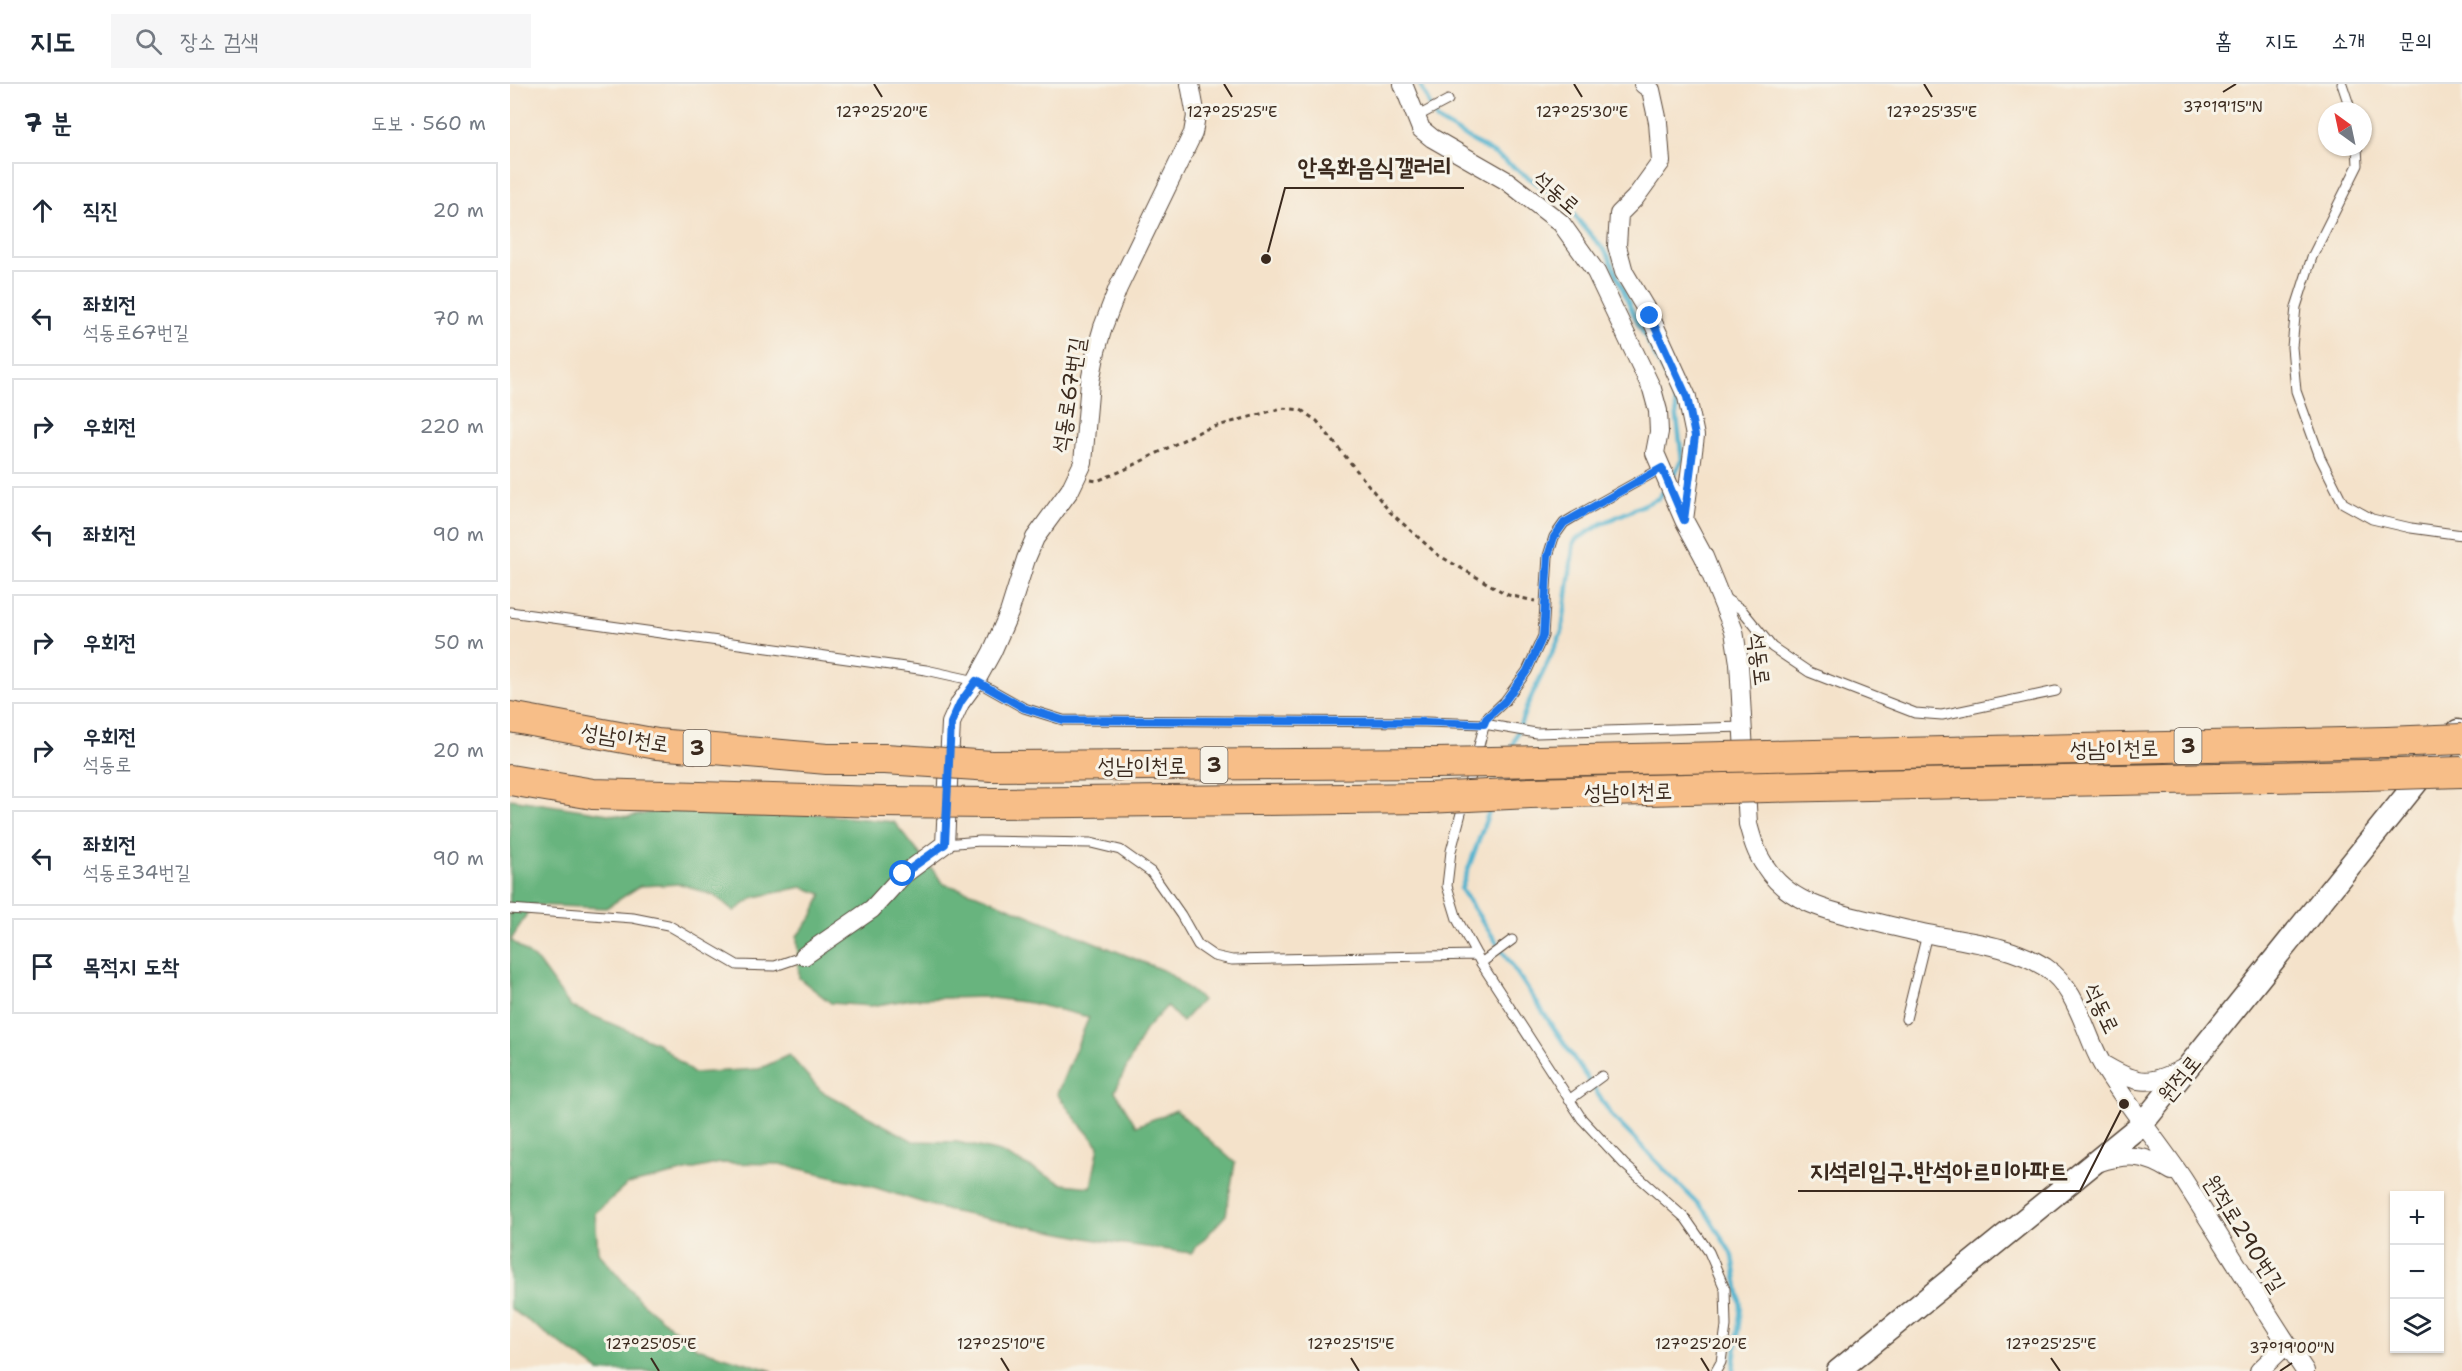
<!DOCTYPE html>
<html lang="ko">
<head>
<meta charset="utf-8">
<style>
	:root { --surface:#fff; --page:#f6f6f7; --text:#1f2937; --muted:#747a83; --line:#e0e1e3 }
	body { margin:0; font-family:"Shantell Sans","Poor Story",sans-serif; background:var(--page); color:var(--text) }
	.controls { position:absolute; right:18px; bottom:18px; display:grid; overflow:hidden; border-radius:0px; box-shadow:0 2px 4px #0004 }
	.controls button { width:54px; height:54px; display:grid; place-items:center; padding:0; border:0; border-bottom:2px solid var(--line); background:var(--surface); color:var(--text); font:30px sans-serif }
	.compass { position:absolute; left:1808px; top:18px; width:54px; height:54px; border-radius:50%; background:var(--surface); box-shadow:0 2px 4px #0004; rotate:327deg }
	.stop { position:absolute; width:18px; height:18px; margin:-14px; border:4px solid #1a73e8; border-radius:50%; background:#fff }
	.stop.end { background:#1a73e8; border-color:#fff; box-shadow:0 2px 6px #0008 }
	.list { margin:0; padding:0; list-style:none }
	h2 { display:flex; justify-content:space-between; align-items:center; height:78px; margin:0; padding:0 24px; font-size:26px }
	h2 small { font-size:20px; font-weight:400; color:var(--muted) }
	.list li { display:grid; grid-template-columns:39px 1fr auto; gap:18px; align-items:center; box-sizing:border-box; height:96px; margin:0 12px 12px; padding:0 12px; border:2px solid var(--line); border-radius:0px }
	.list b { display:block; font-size:22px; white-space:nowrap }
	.list p { margin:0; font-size:20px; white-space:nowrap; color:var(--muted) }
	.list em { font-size:20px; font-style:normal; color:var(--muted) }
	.icon { flex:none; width:33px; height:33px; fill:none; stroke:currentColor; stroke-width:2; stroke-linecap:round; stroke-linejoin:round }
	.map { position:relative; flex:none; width:1952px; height:1287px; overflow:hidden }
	header { display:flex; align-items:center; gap:36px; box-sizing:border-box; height:84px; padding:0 30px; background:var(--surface); border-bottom:2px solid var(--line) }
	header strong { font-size:28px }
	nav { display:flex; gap:33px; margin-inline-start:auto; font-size:21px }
	.search { width:420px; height:54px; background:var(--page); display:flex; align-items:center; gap:15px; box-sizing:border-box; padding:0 21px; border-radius:0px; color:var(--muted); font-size:22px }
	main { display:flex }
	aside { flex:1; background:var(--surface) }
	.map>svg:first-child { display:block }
</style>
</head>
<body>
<header>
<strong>지도</strong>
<div class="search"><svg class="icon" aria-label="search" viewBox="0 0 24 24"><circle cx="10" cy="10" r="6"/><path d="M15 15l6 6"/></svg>장소 검색</div>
<nav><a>홈</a><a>지도</a><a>소개</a><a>문의</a></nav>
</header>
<main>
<aside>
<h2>7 분<small>도보 · 560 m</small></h2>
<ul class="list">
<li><svg class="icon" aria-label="ahead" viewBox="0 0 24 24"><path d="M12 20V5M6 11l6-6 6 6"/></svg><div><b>직진</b></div><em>20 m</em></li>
<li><svg class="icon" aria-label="left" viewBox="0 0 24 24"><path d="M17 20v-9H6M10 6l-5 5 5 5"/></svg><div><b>좌회전</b><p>석동로67번길</p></div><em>70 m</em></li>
<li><svg class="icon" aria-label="right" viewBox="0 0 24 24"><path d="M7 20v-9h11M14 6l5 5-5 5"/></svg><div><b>우회전</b></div><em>220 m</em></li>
<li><svg class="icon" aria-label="left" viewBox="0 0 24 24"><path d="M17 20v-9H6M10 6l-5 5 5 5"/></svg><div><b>좌회전</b></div><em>90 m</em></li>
<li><svg class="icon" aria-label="right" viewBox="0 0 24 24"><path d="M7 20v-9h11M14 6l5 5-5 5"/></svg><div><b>우회전</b></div><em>50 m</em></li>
<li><svg class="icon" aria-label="right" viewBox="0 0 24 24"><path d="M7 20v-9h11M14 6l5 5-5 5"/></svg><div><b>우회전</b><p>석동로</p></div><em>20 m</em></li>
<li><svg class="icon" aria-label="left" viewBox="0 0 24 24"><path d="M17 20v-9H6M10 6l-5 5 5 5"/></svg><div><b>좌회전</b><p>석동로34번길</p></div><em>90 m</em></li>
<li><svg class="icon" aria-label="arrive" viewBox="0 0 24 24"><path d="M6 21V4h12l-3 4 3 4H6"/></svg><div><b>목적지 도착</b></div></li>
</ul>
</aside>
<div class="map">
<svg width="1952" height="1287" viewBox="0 0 1952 1287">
	<rect width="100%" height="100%" fill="#f7f3e8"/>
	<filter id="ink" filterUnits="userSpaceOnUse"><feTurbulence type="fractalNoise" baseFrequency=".0167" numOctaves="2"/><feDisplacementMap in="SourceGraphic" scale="12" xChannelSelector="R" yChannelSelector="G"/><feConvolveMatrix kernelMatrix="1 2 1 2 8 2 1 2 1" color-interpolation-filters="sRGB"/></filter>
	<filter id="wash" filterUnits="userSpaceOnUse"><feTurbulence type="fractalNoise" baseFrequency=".008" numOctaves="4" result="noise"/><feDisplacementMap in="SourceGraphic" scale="24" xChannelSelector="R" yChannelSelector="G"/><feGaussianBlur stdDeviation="1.35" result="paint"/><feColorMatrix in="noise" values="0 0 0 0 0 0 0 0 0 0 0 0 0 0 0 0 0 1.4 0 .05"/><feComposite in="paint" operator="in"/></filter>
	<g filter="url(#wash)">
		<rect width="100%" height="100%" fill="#f4e2ca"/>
		<path fill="#67b47e" stroke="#516f4e" stroke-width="1.5" fill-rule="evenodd" d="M0,715L118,733L169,723L228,722L384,738L434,800L464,809L657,888L692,916L672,938L657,922L635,946L605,1007L626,1042L666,1026L725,1079L716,1131L681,1169L592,1157L439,1127L354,1100L270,1080L210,1079L117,1101L85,1129L88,1168L130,1217L187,1264L263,1287H89L0,1224ZM171,800L205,812L224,827L245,813L292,803L312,810L302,833L287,852L289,894L321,919L361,922L402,915L474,913L521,919L579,933L547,1010L568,1038L589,1062L581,1103L553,1100L490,1068L447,1058L403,1057L311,1007L279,971L249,985L183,989L149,960L60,922L28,878L1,856L22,821L96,824L130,802Z"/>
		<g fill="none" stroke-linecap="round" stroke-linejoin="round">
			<path stroke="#50b2ce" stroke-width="4.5" d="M910,0L927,36L985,70L1052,117L1098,171L1124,231L1164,308L1172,376L1161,395
				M1001,666L1017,622L1052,548L1064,457L1093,439L1149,414L1155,405
				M981,722L951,805L1103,1033L1195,1127L1223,1172L1231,1223L1223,1287"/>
		</g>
	</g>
	<g filter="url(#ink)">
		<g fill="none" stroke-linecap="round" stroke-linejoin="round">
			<defs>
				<path id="service" d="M1832,0L1841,27
					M906,33L938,16
					M1847,63L1848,81L1802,173L1786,223L1782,263L1786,307L1810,373L1833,419L1862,435L1901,444L1952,451
					M1152,384L1064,433L1054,439L1044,453L1038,472L1033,552L1017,587L995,617L976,635L941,767L937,802L947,835L971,879L1072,1035L1114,1080L1176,1135L1199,1168L1215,1205L1216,1242L1211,1278L1206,1287
					M1213,513L1232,526L1262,563L1299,588L1405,629L1432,631L1546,607
					M0,528L416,586L466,597L514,624L553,636L916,638L974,640L1026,649L1233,643
					M435,760L470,757L581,759L610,766L641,788L671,831L688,861L704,872L722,876L967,871
					M0,825L123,834L158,841L227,881L265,882L294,872
					M971,879L1002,856
					M1396,935L1417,850
					M1059,1016L1092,992"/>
				<path id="minor" d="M893,0L911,45L922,54L997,97L1051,139L1086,188L1142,305L1148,327L1149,348L1145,369L1174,436L1194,473L1224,547L1229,579L1238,740C1242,755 1246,769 1255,782C1277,817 1315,826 1352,835C1374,840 1396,846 1418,850C1459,858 1500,861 1535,883C1568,905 1574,948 1592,980C1616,1020 1647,1056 1673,1095C1714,1159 1753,1224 1795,1287
					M1133,0L1141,6L1148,38L1151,78L1125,114L1109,130L1107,162L1114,188L1140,232L1177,313L1185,352L1174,436
					M294,872L362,825L393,791L435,760L441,639L450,619L466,597L482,568L499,529L516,475L525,454L560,406L573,379L580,298L586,267L593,243L608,204L683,49L686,32L680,0
					M1596,982C1630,1002 1642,1001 1676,983
					M1587,1079C1617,1069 1635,1070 1662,1087
					M1749,1287L1777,1260"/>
				<path id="tertiary" d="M1328,1287L1632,1040L1948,647"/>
				<path id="trunk" d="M0,633L147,660L317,675H375
					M1257,672L1877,658
					M1030,677L1215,673
					M482,682L925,679
					M0,696L83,710L371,718
					M1257,703L1855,691
					M1020,709L1216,704
					M483,719L917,714"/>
			</defs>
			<use href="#service" stroke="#574638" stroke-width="11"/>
			<use href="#minor" stroke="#574638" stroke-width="20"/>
			<use href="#tertiary" stroke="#574638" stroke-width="25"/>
			<use href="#trunk" stroke="#574638" stroke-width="32"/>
			<path stroke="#574638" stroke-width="3" stroke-dasharray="4.5 4.5" stroke-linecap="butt" d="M581,396L587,397L614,386L693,346L772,324L791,326L807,337L880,428L928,471L998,511L1025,517"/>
			<use href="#service" stroke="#fff" stroke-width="9"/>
			<use href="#minor" stroke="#fff" stroke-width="18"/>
			<use href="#tertiary" stroke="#fff" stroke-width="22"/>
			<use href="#trunk" stroke="#f7be88" stroke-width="30"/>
			<defs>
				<path id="trunk-bridge" d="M1877,658L1952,655
					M1215,673L1257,672
					M375,675L482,682
					M925,679L1030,677
					M1855,691L1952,688
					M1216,704L1257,703
					M917,714L1020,709
					M371,718L483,719"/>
			</defs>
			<use href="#trunk-bridge" stroke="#574638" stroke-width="32" stroke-linecap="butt"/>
			<use href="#trunk-bridge" stroke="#f7be88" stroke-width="30"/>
		</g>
	</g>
	<g fill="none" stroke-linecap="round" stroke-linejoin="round" filter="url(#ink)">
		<path stroke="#1a73e8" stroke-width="8" d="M393,790L435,760L441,639L450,619L466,597L514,624L553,636L915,638L974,640L976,635L995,617L1017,587L1033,552L1038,472L1044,453L1054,439L1152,384L1174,436L1185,352L1177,313L1140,232"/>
	</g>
	<path fill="none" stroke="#3b2a1e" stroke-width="2" d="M364,0L372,13M714,0L722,13M1064,0L1072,13M1414,0L1422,13M1713,8L1726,0M141,1274L149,1287M491,1274L499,1287M841,1274L849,1287M1191,1274L1199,1287M1541,1274L1550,1287M1770,1287L1782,1279"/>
	<g text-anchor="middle" stroke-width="6" stroke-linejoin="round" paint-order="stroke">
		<g fill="#f7f3e8" stroke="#73665b" stroke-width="1.5">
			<rect x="1664.5" y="644" width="27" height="36" rx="4.5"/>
			<rect x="173.5" y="646" width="27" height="36" rx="4.5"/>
			<rect x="690.5" y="663" width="27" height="36" rx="4.5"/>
		</g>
		<g font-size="21" font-weight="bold" fill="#3b2a1e">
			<text x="1678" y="669">3</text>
			<text x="187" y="671">3</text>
			<text x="704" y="688">3</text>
		</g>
		<g font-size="22" fill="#3b2a1e" stroke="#f7f3e8">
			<text transform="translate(1047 108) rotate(41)" y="8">석동로</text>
			<text transform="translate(558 311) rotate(-81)" y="8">석동로67번길</text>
			<text transform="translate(1250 575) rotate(83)" y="8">석동로</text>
			<text transform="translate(115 653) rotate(9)" y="8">성남이천로</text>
			<text transform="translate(1604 664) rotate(-1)" y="8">성남이천로</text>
			<text x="632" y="689">성남이천로</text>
			<text transform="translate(1118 707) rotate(-1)" y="8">성남이천로</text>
			<text transform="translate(1592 924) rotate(64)" y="8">석동로</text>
			<text transform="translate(1669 994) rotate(-51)" y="8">원적로</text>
			<text transform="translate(1735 1149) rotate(58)" y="8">원적로290번길</text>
		</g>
	</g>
	<g font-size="15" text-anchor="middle" fill="#3b2a1e" stroke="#f7f3e8" stroke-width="6" stroke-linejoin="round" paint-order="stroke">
		<text x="1713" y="28">37°19'15"N</text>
		<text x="372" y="33">127°25'20"E</text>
		<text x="722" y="33">127°25'25"E</text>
		<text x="1072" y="33">127°25'30"E</text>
		<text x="1422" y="33">127°25'35"E</text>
		<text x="141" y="1265">127°25'05"E</text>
		<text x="491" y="1265">127°25'10"E</text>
		<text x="841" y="1265">127°25'15"E</text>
		<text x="1191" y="1265">127°25'20"E</text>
		<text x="1541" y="1265">127°25'25"E</text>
		<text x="1782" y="1269">37°19'00"N</text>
	</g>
	<path fill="none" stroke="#3b2a1e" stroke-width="2" d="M756 175L775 104H954M1614 1020L1570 1107H1288"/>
	<g fill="#3b2a1e" stroke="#f7f3e8" stroke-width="2">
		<circle cx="756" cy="175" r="6"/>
		<circle cx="1614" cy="1020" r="6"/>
	</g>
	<g font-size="24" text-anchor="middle" font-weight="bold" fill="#3b2a1e" stroke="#f7f3e8" stroke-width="6" stroke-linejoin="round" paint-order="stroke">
		<text x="865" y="91">안옥화음식갤러리</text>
		<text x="1429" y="1095">지석리입구.반석아르미아파트</text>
	</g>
</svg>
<div class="controls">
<button>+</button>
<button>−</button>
<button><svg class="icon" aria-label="layers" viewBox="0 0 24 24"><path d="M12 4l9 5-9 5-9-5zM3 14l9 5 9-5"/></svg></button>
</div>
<svg class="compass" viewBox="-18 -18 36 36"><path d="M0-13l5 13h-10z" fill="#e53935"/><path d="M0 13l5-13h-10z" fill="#747a83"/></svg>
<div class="stop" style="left:393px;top:790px"></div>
<div class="stop end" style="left:1140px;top:232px"></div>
</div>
</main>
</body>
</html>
